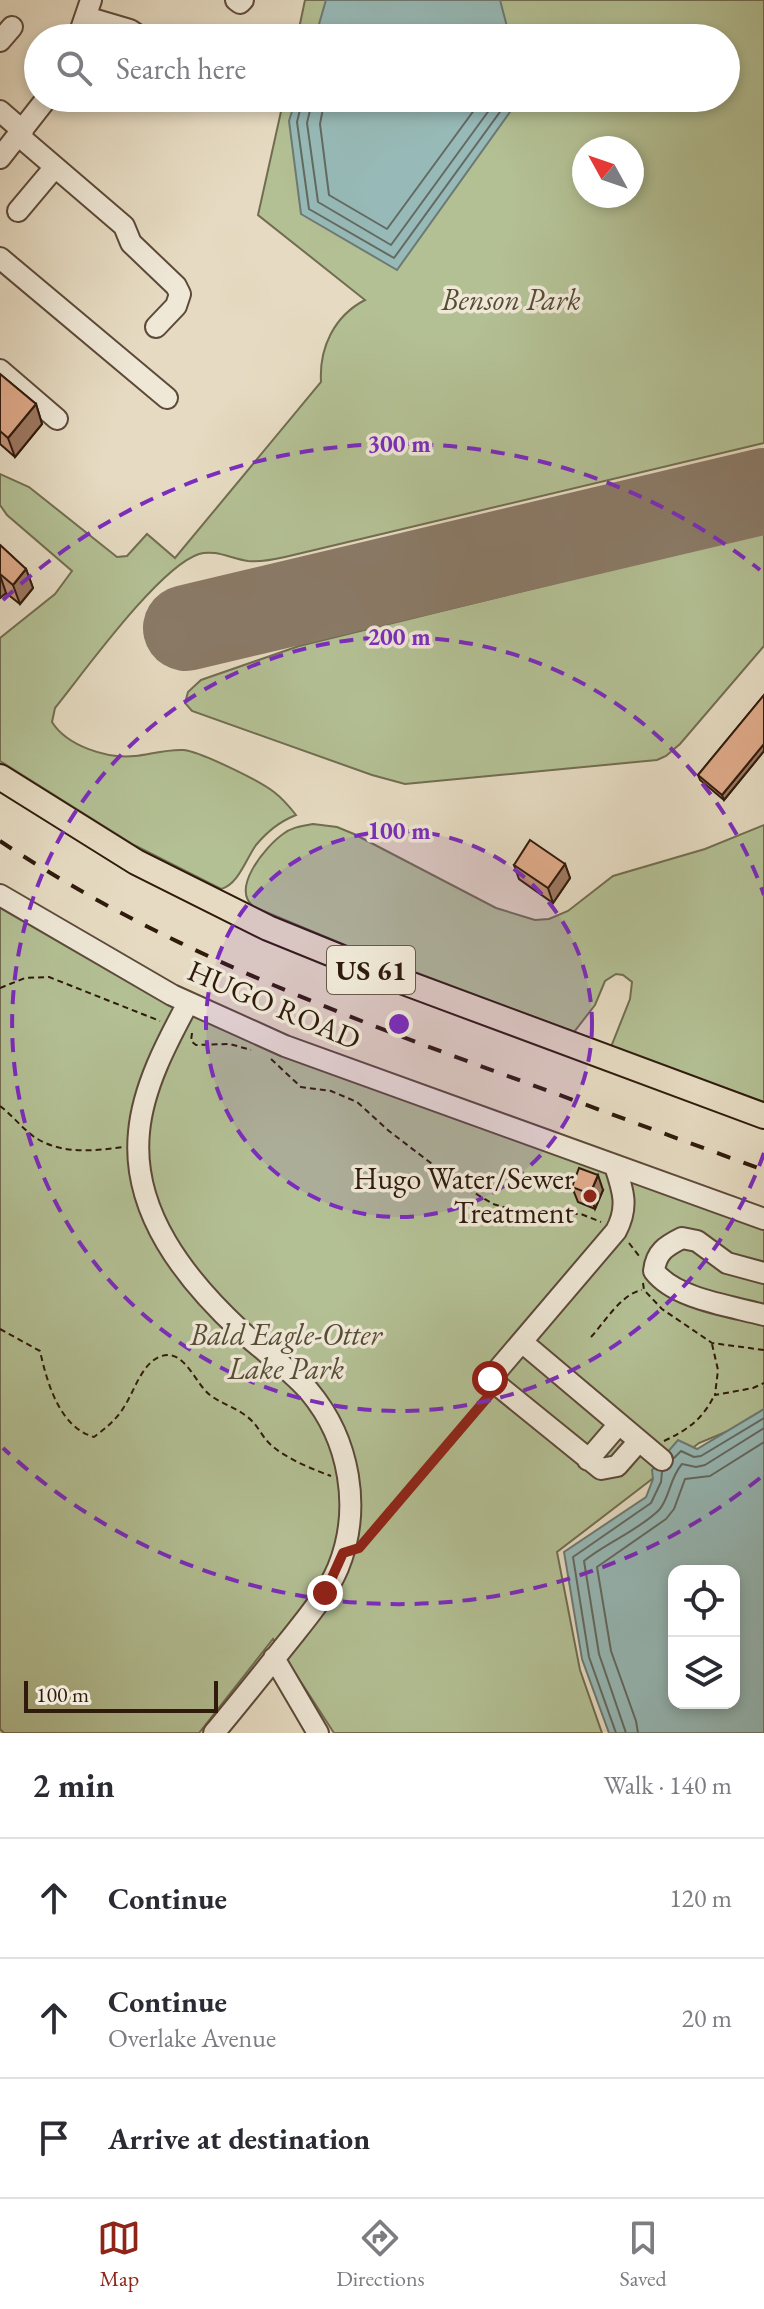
<!DOCTYPE html>
<html lang="en">
<head>
<meta charset="utf-8">
<style>
	:root { --surface:#fff; --page:#f2f2f3; --text:#2b2b33; --muted:#7c7c81; --line:#e1e1e2; --accent:#8f2418 }
	body { margin:0; font-family:"EB Garamond",serif; background:var(--page); color:var(--text) }
	.controls { position:absolute; right:24px; bottom:24px; display:grid; overflow:hidden; border-radius:16px; box-shadow:0 4px 12px #0003 }
	.controls button { width:72px; height:72px; display:grid; place-items:center; padding:0; border:0; border-bottom:2px solid var(--line); background:var(--surface); color:var(--text); font:40px sans-serif }
	.compass { position:absolute; left:572px; top:136px; width:72px; height:72px; border-radius:50%; background:var(--surface); box-shadow:0 4px 12px #0003; rotate:310deg }
	.scale { position:absolute; left:24px; bottom:20px; width:194px; box-sizing:border-box; padding-left:8px; border:4px solid #2f1a0c; border-top:0; font-size:22px; line-height:28px; white-space:nowrap; color:#2f1a0c; -webkit-text-stroke:6px #efe8d7; paint-order:stroke }
	.stop { position:absolute; width:24px; height:24px; margin:-18px; border:6px solid #8f2418; border-radius:50%; background:#fff }
	.stop.end { background:#8f2418; border-color:#fff; box-shadow:0 2px 8px #0008 }
	.list { margin:0; padding:0; list-style:none }
	h2 { display:flex; justify-content:space-between; align-items:center; height:104px; margin:0; padding:0 32px; font-size:34px }
	h2 small { font-size:26px; font-weight:400; color:var(--muted) }
	.list li { display:grid; grid-template-columns:52px 1fr auto; gap:24px; align-items:center; box-sizing:border-box; height:120px; padding:0 32px; border-top:2px solid var(--line) }
	.list b { display:block; font-size:30px; white-space:nowrap }
	.list p { margin:0; font-size:26px; white-space:nowrap; color:var(--muted) }
	.list em { font-size:26px; font-style:normal; color:var(--muted) }
	.icon { flex:none; width:44px; height:44px; fill:none; stroke:currentColor; stroke-width:2; stroke-linecap:round; stroke-linejoin:round }
	.map { position:relative; flex:none; width:764px; height:1733px; overflow:hidden }
	.search { position:absolute; background:var(--surface); box-shadow:0 4px 12px #0003; left:24px; right:24px; top:24px; height:88px; display:flex; align-items:center; gap:20px; box-sizing:border-box; padding:0 28px; border-radius:44px; color:var(--muted); font-size:30px }
	.sheet { height:464px; background:var(--surface) }
	nav { display:flex; justify-content:space-around; align-items:center; box-sizing:border-box; height:112px; border-top:2px solid var(--line); background:var(--surface); font-size:22px; color:var(--muted) }
	nav a { display:grid; justify-items:center; gap:4px }
	nav .on { color:var(--accent) }
	.map>svg:first-child { display:block }
</style>
</head>
<body>
<div class="map">
<svg width="764" height="1733" viewBox="0 0 764 1733">
	<rect width="100%" height="100%" fill="#e6dbc2"/>
	<filter id="stains"><feTurbulence type="fractalNoise" baseFrequency=".0025" numOctaves="4"/><feColorMatrix values="0 0 0 0 .2 0 0 0 0 .09 0 0 0 0 .02 0 0 0 .5 -.17"/></filter>
	<radialGradient id="worn" r=".72"><stop offset=".6" stop-color="#630" stop-opacity="0"/><stop offset="1" stop-color="#630" stop-opacity=".3"/></radialGradient>
	<path fill="#b3c094" stroke="#716d50" stroke-width="2" fill-rule="evenodd" d="M305,0H764V443L285,557C272,560 261,562 248,561C232,559 215,549 199,554C159,567 84,672 55,708L52,722C67,746 107,759 135,756C151,754 168,749 184,750C201,752 260,781 274,792C283,799 289,806 296,815C279,822 268,831 256,845C246,859 238,885 221,889L134,845L0,761V638L55,594L72,571L7,515L0,505V474L29,487L117,557L127,556L147,534L175,558L321,382C319,348 334,316 365,300L258,215L284,98H726V38H297ZM584,148H632V196H584Z
		M764,532V646L680,744L666,756L657,760L405,784L372,775L192,711L185,703L188,692L201,680L299,646Z
		M313,824L337,827L354,834L496,908L535,920L549,919L568,911L613,876L705,849L764,825V1102L611,1047L630,999L632,982L623,975L616,974L605,981L595,1005L574,1032L364,953L254,907C230,889 265,847 283,834C292,827 302,826 313,824Z
		M0,895L172,995L764,1219V1416L699,1443L557,1552L580,1670L602,1733H334L273,1639L199,1733H4L0,1729Z"/>
	<path fill="#97bab8" stroke="#6d7a73" stroke-width="2" fill-rule="evenodd" d="M326,0H500L510,38H315Z
		M296,98H520L397,270L301,214L289,121Z
		M764,1409V1733H609L582,1659L564,1552L646,1497L653,1479L652,1470L678,1440L697,1449ZM674,1571H734V1703H674Z"/>
	<g fill="none" stroke-linecap="round" stroke-linejoin="round">
		<path stroke="#636a62" stroke-width="2" d="M303,98L297,122L309,209L394,258L510,98
			M313,98L307,123L318,202L391,245L498,98
			M325,98L320,124L329,195L387,229L483,98
			M674,1458L681,1451L694,1457L701,1456L764,1418
			M616,1733L589,1657L573,1557L651,1503L661,1482L662,1472
			M626,1733L599,1654L584,1561C606,1543 639,1530 659,1510C670,1498 669,1479 682,1464L696,1467L705,1465L764,1428
			M638,1733L636,1721L611,1651L597,1567L666,1519L674,1509L685,1479L710,1476L764,1442"/>
		<path stroke="#8a7a67" stroke-width="86" d="M186,628L764,491"/>
		<defs>
			<path id="minor" d="M236,0L240,3L243,0
				M86,17L130,30L142,38
				M78,38L91,0
				M0,41L12,27
				M0,111L23,131
				M19,136L124,226L131,243L176,286L180,294L176,306L156,327
				M0,158L47,98
				M18,211L55,167
				M0,258L167,398
				M0,370L57,419
				M0,895L172,995L285,1046L764,1219
				M188,1003C167,1042 143,1087 139,1132C131,1212 186,1280 241,1331C263,1351 289,1368 309,1391C350,1440 362,1509 338,1568C326,1596 306,1619 287,1643C263,1673 239,1703 214,1733
				M615,1166C623,1190 629,1207 616,1231L490,1379L601,1469L617,1466L639,1441
				M764,1273L727,1263L697,1241L682,1238C666,1246 656,1252 654,1271C675,1299 731,1306 764,1315
				M522,1342L662,1460
				M588,1460L619,1424
				M274,1658L318,1733"/>
			<path id="major" d="M0,777L136,862L268,928L374,971L764,1116"/>
		</defs>
		<use href="#minor" stroke="#5d4a3a" stroke-width="24"/>
		<use href="#major" stroke="#2f1a0c" stroke-width="28"/>
		<path stroke="#2f1a0c" stroke-width="2" stroke-dasharray="6 4" stroke-linecap="butt" d="M0,988L25,978L49,977L160,1021
			M192,1033L191,1041L196,1045L230,1044L251,1050
			M271,1059L301,1087L331,1091L357,1102L389,1131L453,1180L493,1204L527,1214H581L601,1222
			M0,1106C12,1115 21,1127 33,1136C60,1155 92,1151 124,1147
			M629,1243L639,1256
			M643,1283L644,1290L662,1309L712,1343L764,1350
			M0,1329L40,1351C47,1382 59,1427 94,1437C106,1428 116,1420 124,1407C134,1392 141,1365 159,1357C184,1346 195,1384 210,1395C223,1405 239,1408 252,1421C259,1428 263,1438 271,1445C287,1459 312,1469 331,1476
			M591,1337C605,1322 621,1294 642,1290
			M712,1344L718,1370L715,1395L753,1388L764,1383
			M664,1441C687,1430 702,1420 714,1396
			M364,1543L486,1398"/>
		<use href="#minor" stroke="#efe8d7" stroke-width="20"/>
		<use href="#major" stroke="#e6dbc2" stroke-width="24"/>
		<path stroke="#2f1a0c" stroke-width="4" stroke-dasharray="14 14" stroke-linecap="butt" d="M0,841C147,939 310,1003 475,1064C571,1099 667,1135 764,1170"/>
	</g>
	<path fill="#c19378" stroke="#2f1a0c" stroke-width="2" d="M0,374L36,404L42,424L15,457L0,444Z
		M0,545L26,569L33,588L20,604L6,593L0,598Z
		M764,695V751L724,800L700,780L698,775Z
		M565,864L570,878L553,903L519,879L514,865Z
		M572,1187L603,1190L595,1209L578,1202Z"/>
	<path fill="#9d7861" stroke="#2f1a0c" stroke-width="2" d="M36,404L42,424L15,457L8,438Z
		M26,569L33,588L20,604L13,585Z
		M0,575L6,593L0,598Z
		M764,744V751L724,800L722,795Z
		M565,864L570,878L553,903L548,888Z
		M598,1175L603,1190L595,1209L590,1194Z"/>
	<path fill="#e0ab8b" stroke="#2f1a0c" stroke-width="2" d="M0,374L36,404L8,438L0,431Z
		M0,545L26,569L13,585L0,574Z
		M764,695V744L722,795L698,775Z
		M530,840L565,864L548,888L514,865Z
		M579,1168L598,1175L590,1194L572,1187Z"/>
	<g fill="none" stroke-linecap="round" stroke-linejoin="round">
		<path stroke="#8f2418" stroke-width="10" d="M325,1593L343,1553L359,1548L498,1385L490,1379"/>
	</g>
	<circle cx="399" cy="1024" r="193" fill="#7b2cbf" fill-opacity=".12"/>
	<g fill="none" stroke="#7b2cbf" stroke-width="4" stroke-dasharray="14 10">
		<circle cx="399" cy="1024" r="193"/>
		<path d="M764 1153A387 387 0 1 1 764 895"/>
		<path d="M760 1478A580 580 0 0 1 3 1448M3 600A580 580 0 0 1 760 570"/>
	</g>
	<circle fill="#8f2418" stroke="#efe8d7" stroke-width="3" cx="590" cy="1196" r="8"/>
	<g text-anchor="middle" stroke-width="7" stroke-linejoin="round" paint-order="stroke">
		<rect fill="#efe8d7" stroke="#695849" stroke-width="2" x="327" y="946" width="88" height="48" rx="6"/>
		<g font-size="28" font-weight="bold" fill="#2f1a0c">
			<text x="371" y="980">US 61</text>
		</g>
		<g font-size="30" font-style="italic" fill="#574c35" stroke="#efe8d7">
			<text x="511" y="310">Benson Park</text>
			<text x="286" y="1345">Bald Eagle-Otter<tspan x="286" dy="34">Lake Park</tspan></text>
		</g>
		<g font-size="30" fill="#2f1a0c" stroke="#efe8d7">
			<text transform="translate(274 1005) rotate(23)" y="10">HUGO ROAD</text>
		</g>
		<g font-size="30" fill="#2f1a0c" stroke="#efe8d7" text-anchor="end">
			<text x="574" y="1189">Hugo Water/Sewer<tspan x="574" dy="34">Treatment</tspan></text>
		</g>
	</g>
	<circle cx="399" cy="1024" r="12" fill="#7b2cbf" stroke="#efe8d7" stroke-width="4"/>
	<g font-size="24" text-anchor="middle" font-weight="bold" fill="#7b2cbf" stroke="#efe8d7" stroke-width="7" stroke-linejoin="round" paint-order="stroke">
		<text x="399" y="452">300 m</text>
		<text x="399" y="645">200 m</text>
		<text x="399" y="839">100 m</text>
	</g>
	<rect width="100%" height="100%" filter="url(#stains)"/>
	<rect width="100%" height="100%" fill="url(#worn)"/>
</svg>
<div class="controls">
<button><svg class="icon" aria-label="locate" viewBox="0 0 24 24"><circle cx="12" cy="12" r="6"/><path d="M12 2v4M12 18v4M2 12h4M18 12h4"/></svg></button>
<button><svg class="icon" aria-label="layers" viewBox="0 0 24 24"><path d="M12 4l9 5-9 5-9-5zM3 14l9 5 9-5"/></svg></button>
</div>
<svg class="compass" viewBox="-18 -18 36 36"><path d="M0-13l5 13h-10z" fill="#e53935"/><path d="M0 13l5-13h-10z" fill="#7c7c81"/></svg>
<div class="scale">100 m</div>
<div class="stop" style="left:490px;top:1379px"></div>
<div class="stop end" style="left:325px;top:1593px"></div>
<div class="search"><svg class="icon" aria-label="search" viewBox="0 0 24 24"><circle cx="10" cy="10" r="6"/><path d="M15 15l6 6"/></svg>Search here</div>
</div>
<section class="sheet">
<h2>2 min<small>Walk · 140 m</small></h2>
<ul class="list">
<li><svg class="icon" aria-label="ahead" viewBox="0 0 24 24"><path d="M12 20V5M6 11l6-6 6 6"/></svg><div><b>Continue</b></div><em>120 m</em></li>
<li><svg class="icon" aria-label="ahead" viewBox="0 0 24 24"><path d="M12 20V5M6 11l6-6 6 6"/></svg><div><b>Continue</b><p>Overlake Avenue</p></div><em>20 m</em></li>
<li><svg class="icon" aria-label="arrive" viewBox="0 0 24 24"><path d="M6 21V4h12l-3 4 3 4H6"/></svg><div><b>Arrive at destination</b></div></li>
</ul>
</section>
<nav>
<a class="on"><svg class="icon" aria-label="map" viewBox="0 0 24 24"><path d="M3 6l6-2 6 2 6-2v14l-6 2-6-2-6 2zM9 4v14M15 6v14"/></svg>Map</a>
<a><svg class="icon" aria-label="directions" viewBox="0 0 24 24"><path d="M12 3l9 9-9 9-9-9zM9 14v-3h6M13 9l2 2-2 2"/></svg>Directions</a>
<a><svg class="icon" aria-label="saved" viewBox="0 0 24 24"><path d="M7 4h10v16l-5-4-5 4z"/></svg>Saved</a>
</nav>
</body>
</html>
